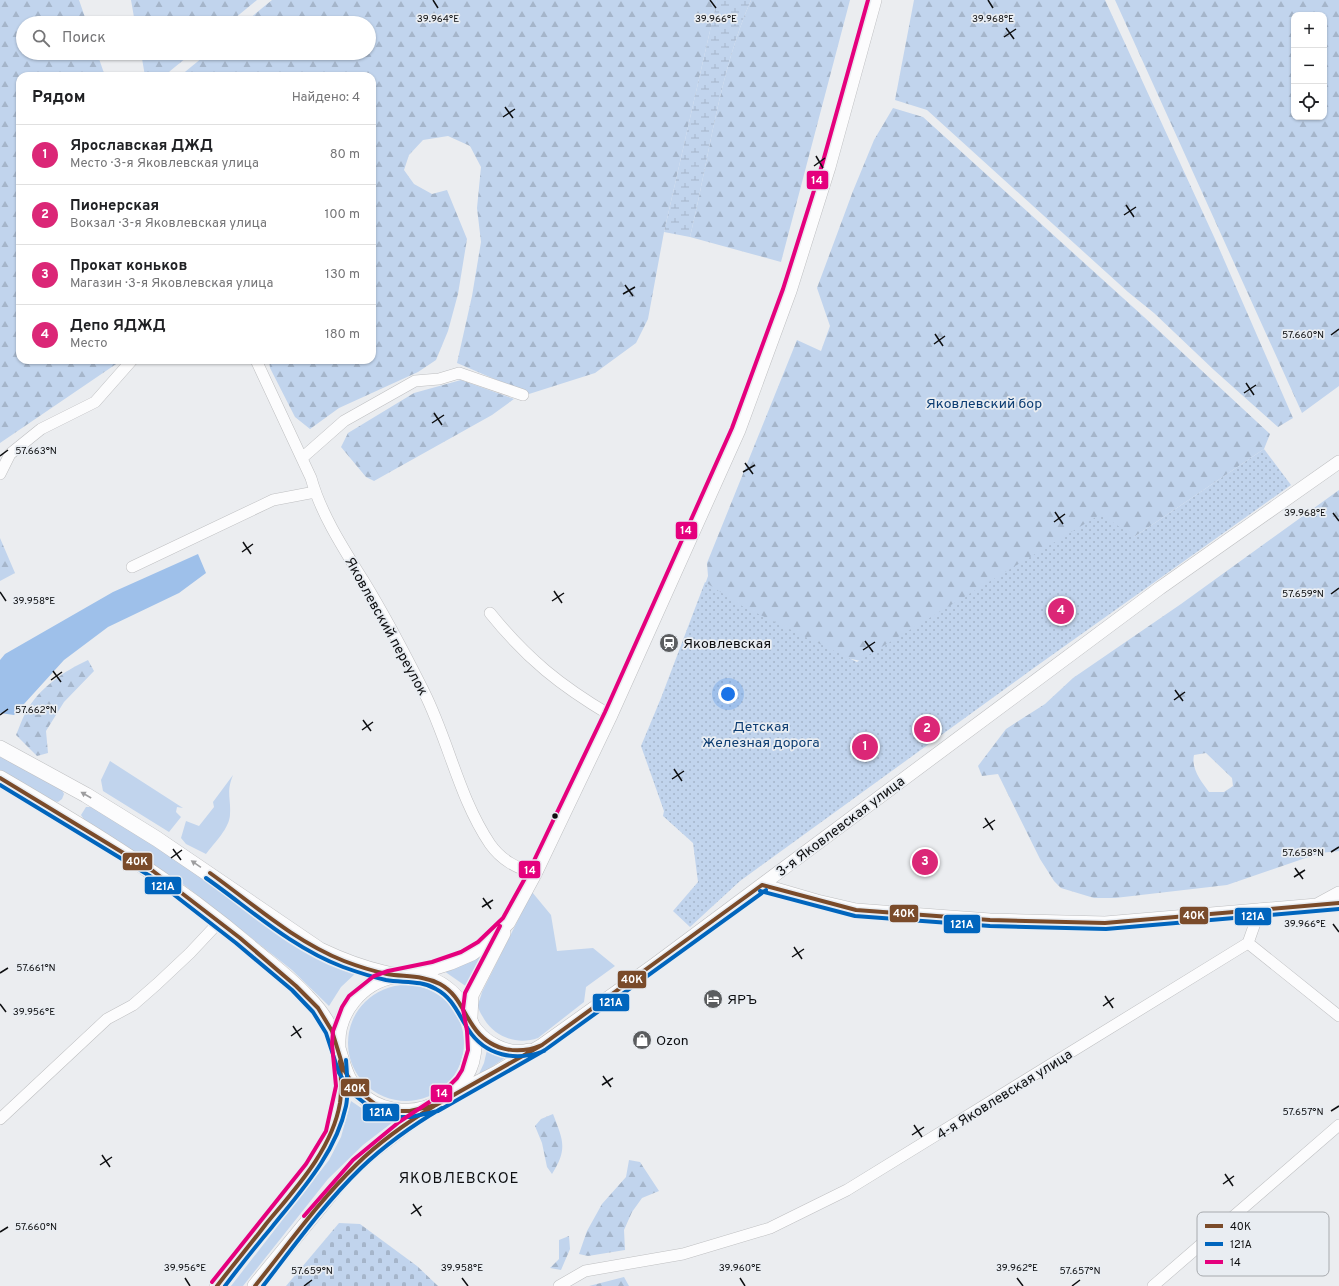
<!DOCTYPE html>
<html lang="ru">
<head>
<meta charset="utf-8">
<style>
	:root { --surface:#fff; --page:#f6f6f6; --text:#202124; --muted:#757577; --line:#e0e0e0; --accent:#db2777 }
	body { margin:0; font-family:Overpass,sans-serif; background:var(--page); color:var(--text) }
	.controls { position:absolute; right:12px; top:12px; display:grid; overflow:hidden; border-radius:8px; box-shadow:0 1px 3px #0004 }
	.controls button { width:36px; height:36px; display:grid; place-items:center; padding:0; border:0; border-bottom:1px solid var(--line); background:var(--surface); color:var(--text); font:20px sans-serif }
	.you { position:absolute; left:728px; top:694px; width:14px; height:14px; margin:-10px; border:3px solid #fff; border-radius:50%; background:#1a73e8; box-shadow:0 0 0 6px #1a73e833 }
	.badge { display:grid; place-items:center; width:26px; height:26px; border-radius:50%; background:var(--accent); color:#fff; font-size:13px; font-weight:700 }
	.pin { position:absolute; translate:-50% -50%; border:2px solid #fff; box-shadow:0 1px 4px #0006 }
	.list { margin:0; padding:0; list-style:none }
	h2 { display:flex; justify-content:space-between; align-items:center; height:52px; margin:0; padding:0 16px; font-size:17px }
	h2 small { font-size:13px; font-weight:400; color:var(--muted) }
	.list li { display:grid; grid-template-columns:26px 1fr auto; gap:12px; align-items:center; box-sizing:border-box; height:60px; padding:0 16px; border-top:1px solid var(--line) }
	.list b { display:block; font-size:15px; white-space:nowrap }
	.list p { margin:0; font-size:13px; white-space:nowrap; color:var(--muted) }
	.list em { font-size:13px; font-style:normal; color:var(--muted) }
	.icon { flex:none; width:22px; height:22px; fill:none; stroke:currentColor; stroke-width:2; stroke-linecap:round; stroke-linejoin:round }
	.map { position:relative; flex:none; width:1339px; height:1286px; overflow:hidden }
	.search { position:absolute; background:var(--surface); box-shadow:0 1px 3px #0004; left:16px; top:16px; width:360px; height:44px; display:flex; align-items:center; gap:10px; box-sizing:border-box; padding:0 14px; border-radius:22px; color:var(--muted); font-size:15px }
	.panel { position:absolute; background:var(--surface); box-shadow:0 1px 3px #0004; left:16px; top:72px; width:360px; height:292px; border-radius:12px }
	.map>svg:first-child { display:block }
</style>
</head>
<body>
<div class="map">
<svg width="1339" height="1286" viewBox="0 0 1339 1286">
	<defs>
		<pattern id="forest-firs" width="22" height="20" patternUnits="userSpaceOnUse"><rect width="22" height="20" fill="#c1d4ed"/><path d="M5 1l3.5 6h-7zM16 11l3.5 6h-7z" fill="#a5b5ca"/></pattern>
		<pattern id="wetland-marsh" width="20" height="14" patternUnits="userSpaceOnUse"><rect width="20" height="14" fill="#c1d4ed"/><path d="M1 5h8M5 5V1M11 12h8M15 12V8" fill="none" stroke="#a5b5ca"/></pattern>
		<pattern id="cemetery-stones" width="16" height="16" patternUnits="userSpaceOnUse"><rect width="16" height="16" fill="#c1d4ed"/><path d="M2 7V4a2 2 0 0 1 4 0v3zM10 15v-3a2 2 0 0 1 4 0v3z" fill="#a5b5ca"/></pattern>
		<pattern id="park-dots" width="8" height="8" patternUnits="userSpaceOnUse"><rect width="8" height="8" fill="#c1d4ed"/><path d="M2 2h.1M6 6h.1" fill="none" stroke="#a5b5ca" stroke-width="1.8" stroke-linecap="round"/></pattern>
	</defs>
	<rect width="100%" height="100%" fill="#ebedf0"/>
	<path fill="#c1d4ed" d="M0,756L62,790L64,794L62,799L58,802L54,801L0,770Z
		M110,761L183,808L177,807L176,812L181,817L169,832L103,791L101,780Z
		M233,775C226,792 231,798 230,814C230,828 214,843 206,854L186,844L181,838L186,821L199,826L214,807L213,802Z
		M86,807H92L357,972L341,987L329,1006L292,970L183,884L85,821L81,815Z
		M532,892L551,915L557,951L593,948L615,966L586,987L584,1002L538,1038C518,1045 496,1038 484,1019C482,1015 478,1010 478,1005C479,1001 481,996 482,992Z
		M484,953L467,987L444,971Z
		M348 1043a58 58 0 1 1 116 0a58 58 0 1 1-116 0Z
		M487,1050L491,1053L505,1058L478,1076L484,1063Z
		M351,1101L370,1114L393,1122L363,1145L328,1179L243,1286H231L329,1160L341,1137Z"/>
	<path fill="url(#forest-firs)" fill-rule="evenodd" d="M0,0H79L87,23H23V53H97L105,76H20V360H122L0,443Z
		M131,0H257L229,23H135Z
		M272,0H717L664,232L648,319L636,343L595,373L529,394L457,363L472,296L481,242L477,208L481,167L470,146L448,136L423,140L409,155L404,170L414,184L432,194L447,190L467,239L458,294L448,331L436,360L418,372L339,408L310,429L295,417L270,368L269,360H372V76H180L208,53H369V23H244Z
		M751,0H850L781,262L690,237C709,159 719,73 751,0Z
		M914,0H1105L1215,239L1293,418L1278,427L1214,370L1154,313L1128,292L927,110L895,100Z
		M1115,0H1339V386L1302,413ZM1294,15H1324V117H1294Z
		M141,53H192L164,76H145Z
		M893,108L923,117L1144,317L1270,434L1264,449L1134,537L861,661L691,626L708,576L707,563L797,340L821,351L830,326L817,288L853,191L874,140Z
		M461,380L514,399L492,415L374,481L366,477L341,447L348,433L414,393Z
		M1339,490V851L1320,853L1227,885L1115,898H1094L1061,888L1054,881L1040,859L998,774L982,776L978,766L1006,729L1045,704L1073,678L1181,604ZM1206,753L1232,778L1233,786L1224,792H1209C1201,781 1191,769 1194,755Z
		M0,538L15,573L0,581Z
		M88,660L94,671L64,702L46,731L48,753L37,756L16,735C19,728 22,719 26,712C39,688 64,671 88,660Z
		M553,1114C563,1140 568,1149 552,1174L547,1167L542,1143L535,1126L541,1119Z
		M629,1160L640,1162L659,1191L642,1198L632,1212L624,1230L625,1250L588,1256L579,1254L587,1231L602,1204L626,1177Z
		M569,1236L570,1249L561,1270L550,1268L559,1259V1240Z
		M624,1277L629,1286H589Z"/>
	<path fill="url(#wetland-marsh)" d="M717,0H751C719,73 709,159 690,237L664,232Z"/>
	<path fill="url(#cemetery-stones)" d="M339,1223L360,1224L417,1266L438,1286H286Z"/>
	<path fill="url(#park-dots)" d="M1264,449L1291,485L1031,670L740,881L690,927L673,911L698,882L693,843L663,816L664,811L641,746L661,698L705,582L742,606L857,662L1101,514L1134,537Z"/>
	<path fill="#9ec0ea" d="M198,554L206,573L179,593L108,627L64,660L14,715L0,713V660L5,654L113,592Z"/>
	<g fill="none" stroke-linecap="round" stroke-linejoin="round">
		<defs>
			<path id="minor" d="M256,360L311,478C321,514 343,548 363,580C385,616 405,654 424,692C449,742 459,798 490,844C502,861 516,867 534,874
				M302,458L344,421L415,381L439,379L459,373L523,395
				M0,474L10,454L41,429L95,402L132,360
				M132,567L273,500L315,492
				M490,613C527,659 561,686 610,715
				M1318,905L1339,903
				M1248,943L1339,1016
				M0,1119L107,1019L133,1005L157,984L190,953L220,921
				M559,1286L585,1271L683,1254L770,1228L847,1190L1248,943L1260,909
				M1153,1286L1339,1125"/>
			<path id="tertiary" d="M762,885L817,901L856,910L990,920L1105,923L1317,905L1339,893
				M471,1022C482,1042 508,1056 529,1050
				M452,1095L495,1073L542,1045L654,965L1160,588L1339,462"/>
			<path id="secondary" d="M0,748L86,795L157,839L320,950C341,960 362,968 384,973C395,976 407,974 418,976C451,982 475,1012 474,1045C474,1068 461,1089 441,1101C418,1116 387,1114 365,1098C344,1082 343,1061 335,1039C329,1023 319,1009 307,997C292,980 273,966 256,952C176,883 91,831 0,778
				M413,974L451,962L472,953L491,939L508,922L534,874L610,715L738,430L789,291L828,167L874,0
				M470,1017L471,995L503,933
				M338,1046C336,1012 362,982 394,976
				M217,1286L304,1176L326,1144L335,1122L341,1098V1068
				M255,1286L346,1175L370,1153L426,1110"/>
		</defs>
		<use href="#minor" stroke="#bebfc1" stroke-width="12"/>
		<use href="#tertiary" stroke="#bebfc1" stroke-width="14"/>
		<use href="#secondary" stroke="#bebfc1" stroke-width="16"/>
		<use href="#minor" stroke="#fcfcfd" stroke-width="11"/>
		<use href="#tertiary" stroke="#fcfcfd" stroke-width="13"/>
		<use href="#secondary" stroke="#fcfcfd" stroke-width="15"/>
		<defs>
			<path id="bus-1" d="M0,778L153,871L240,938L296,986L318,1008L332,1031L344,1070L356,1089L375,1104L396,1111H410L436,1105L542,1045L762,885
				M210,873C253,904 294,941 344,961C357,966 373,971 387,974C405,977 423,975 440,984C458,994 462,1010 473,1026C489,1050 516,1056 542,1045
				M762,885L856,910L990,920L1105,923L1339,903
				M217,1286C233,1265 250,1245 266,1224C295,1189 332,1150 340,1103C342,1089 341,1075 340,1061
				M255,1286C288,1245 319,1201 356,1165C381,1140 409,1121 439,1103"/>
			<path id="bus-2" d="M0,785L150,876L236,943L292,990L313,1012L326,1033L339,1073L352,1093L372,1109L395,1117H411L438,1111L545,1050L766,890
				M206,878C250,909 292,948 343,967C357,972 372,977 386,980C403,983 421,980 436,989C453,998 458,1014 468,1029C485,1056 516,1062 544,1051
				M760,891L855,916L990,926L1106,929L1339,909
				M225,1286C240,1266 256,1246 272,1227C301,1191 336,1153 346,1106C349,1091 347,1076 346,1060
				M263,1286C294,1246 324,1204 361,1168C385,1145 413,1125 442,1108"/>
			<path id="bus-3" d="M304,1216L353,1160L399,1122L440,1095L457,1078L462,1070L468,1050L467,1031L463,1009L465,993L500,926
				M212,1282L306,1164L326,1131L336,1086L332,1044L333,1031L342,1007L349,996L374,976L388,971L432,962L461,952L478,942L503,918L529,871L605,712L732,428L783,289L822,165L868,0"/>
		</defs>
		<use href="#bus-1" stroke="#e9edf2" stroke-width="7"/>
		<use href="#bus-2" stroke="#e9edf2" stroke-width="7"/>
		<use href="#bus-3" stroke="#e9edf2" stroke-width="7"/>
		<use href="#bus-1" stroke="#7a4b2a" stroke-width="4"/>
		<use href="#bus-2" stroke="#0065bd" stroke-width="4"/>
		<use href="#bus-3" stroke="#e5007d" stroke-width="4"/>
	</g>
	<defs><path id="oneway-solid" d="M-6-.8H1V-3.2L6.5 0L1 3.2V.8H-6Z"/></defs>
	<g fill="#9d9d9f">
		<use href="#oneway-solid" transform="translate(86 795) rotate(-150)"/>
		<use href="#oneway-solid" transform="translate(196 864) rotate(-146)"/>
	</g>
	<path fill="none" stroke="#0e0f11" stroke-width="1.5" d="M433,0L438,8M710,0L716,8M988,0L993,8M1006,28L1014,39M1004,37L1016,29M505,107L513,118M503,117L515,109M816,156L823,168M814,166L825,158M1126,205L1134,217M1124,215L1136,207M625,285L633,296M623,294L635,287M935,334L943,346M1331,335L1339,329M934,344L945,336M1246,383L1254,395M1244,393L1256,385M434,413L442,425M432,423L444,415M0,456L8,450M745,463L753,474M743,472L755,465M1055,512L1063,524M1333,513L1339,521M1054,522L1065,514M243,542L251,554M242,552L253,544M554,591L562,603M0,592L6,601M1331,594L1339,588M552,601L564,593M865,641L873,652M863,650L875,642M53,671L61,682M51,680L62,672M1175,690L1183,701M1174,700L1185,692M0,715L8,709M363,720L371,731M362,730L373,722M674,769L682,781M672,779L684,771M985,818L993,830M983,828L995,820M173,849L181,860M1331,852L1339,847M171,858L182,850M1295,868L1303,879M1294,877L1305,870M483,898L491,909M482,907L493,900M1333,924L1339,932M794,947L802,959M792,957L804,949M0,973L8,968M1105,996L1113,1008M0,1004L6,1012M1103,1006L1114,998M293,1026L301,1038M291,1036L302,1028M603,1076L611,1087M602,1085L613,1078M1331,1111L1339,1106M914,1125L922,1137M912,1135L924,1127M102,1155L110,1167M100,1165L112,1157M1225,1174L1233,1186M1223,1184L1234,1176M413,1204L421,1216M411,1214L422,1206M0,1232L8,1227M185,1278L190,1286M462,1278L468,1286M740,1278L745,1286M1017,1278L1023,1286M304,1286L312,1280M1072,1286L1080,1280"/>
	<defs>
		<symbol id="station-disc" viewBox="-11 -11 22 22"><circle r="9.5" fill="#5b5d5f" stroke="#e9edf2"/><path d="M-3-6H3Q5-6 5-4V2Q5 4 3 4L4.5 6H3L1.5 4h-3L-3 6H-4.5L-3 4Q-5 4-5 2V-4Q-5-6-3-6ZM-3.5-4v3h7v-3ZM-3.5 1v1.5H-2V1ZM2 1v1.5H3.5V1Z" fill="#fff"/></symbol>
		<symbol id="hotel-disc" viewBox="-11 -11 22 22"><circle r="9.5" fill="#5b5d5f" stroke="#e9edf2"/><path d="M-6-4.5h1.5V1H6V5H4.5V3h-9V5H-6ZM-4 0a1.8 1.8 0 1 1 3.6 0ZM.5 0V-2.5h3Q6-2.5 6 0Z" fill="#fff"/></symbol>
		<symbol id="shop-disc" viewBox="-11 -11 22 22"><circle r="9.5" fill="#5b5d5f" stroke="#e9edf2"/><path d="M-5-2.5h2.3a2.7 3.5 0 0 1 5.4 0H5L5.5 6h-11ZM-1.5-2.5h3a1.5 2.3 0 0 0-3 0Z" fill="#fff"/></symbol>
	</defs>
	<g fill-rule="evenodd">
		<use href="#station-disc" x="658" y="632" width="22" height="22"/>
		<use href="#hotel-disc" x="702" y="988" width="22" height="22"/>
		<use href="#shop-disc" x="631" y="1029" width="22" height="22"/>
	</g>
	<circle fill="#0e0f11" stroke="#e9edf2" stroke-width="1.5" cx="555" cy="816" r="3.5"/>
	<g text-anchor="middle" stroke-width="3.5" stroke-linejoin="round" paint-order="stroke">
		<g font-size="14" fill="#0e3e73" stroke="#e9edf2">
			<text x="984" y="408">Яковлевский бор</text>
			<text x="761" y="731">Детская<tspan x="761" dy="16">Железная дорога</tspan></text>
		</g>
		<g font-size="14" fill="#0e0f11" stroke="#e9edf2">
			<text transform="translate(387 626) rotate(61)" y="5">Яковлевский переулок</text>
			<text transform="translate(840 826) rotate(-37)" y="5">3-я Яковлевская улица</text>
			<text transform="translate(1004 1094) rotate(-32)" y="5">4-я Яковлевская улица</text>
		</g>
		<g font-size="14" fill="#0e0f11" stroke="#e9edf2" text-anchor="start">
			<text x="683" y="648">Яковлевская</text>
			<text x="727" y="1004">ЯРЪ</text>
			<text x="656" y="1045">Ozon</text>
		</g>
		<g font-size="15" letter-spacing="1" fill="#0e0f11" stroke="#e9edf2">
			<text x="459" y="1183">ЯКОВЛЕВСКОЕ</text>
		</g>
	</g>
	<rect x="1197" y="1212" width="132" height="64" rx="6" fill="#e9edf2" stroke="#a7aaae" stroke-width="1"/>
	<rect x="1205" y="1224" width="18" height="4" fill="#7a4b2a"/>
	<rect x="1205" y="1242" width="18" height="4" fill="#0065bd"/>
	<rect x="1205" y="1260" width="18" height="4" fill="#e5007d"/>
	<g font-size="11" fill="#0e0f11">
		<text x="1230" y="1230">40К</text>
		<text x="1230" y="1248">121А</text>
		<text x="1230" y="1266">14</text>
	</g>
	<g font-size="10" text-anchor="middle" fill="#0e0f11" stroke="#e9edf2" stroke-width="3.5" stroke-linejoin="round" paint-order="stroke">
		<text x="438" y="22">39.964°E</text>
		<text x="716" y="22">39.966°E</text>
		<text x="993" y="22">39.968°E</text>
		<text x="1303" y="338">57.660°N</text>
		<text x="36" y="454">57.663°N</text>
		<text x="1305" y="516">39.968°E</text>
		<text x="1303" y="597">57.659°N</text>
		<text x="34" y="604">39.958°E</text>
		<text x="36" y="713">57.662°N</text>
		<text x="1303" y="856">57.658°N</text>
		<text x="1305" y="927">39.966°E</text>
		<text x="36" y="971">57.661°N</text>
		<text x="34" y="1015">39.956°E</text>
		<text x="1303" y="1115">57.657°N</text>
		<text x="36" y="1230">57.660°N</text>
		<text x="185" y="1271">39.956°E</text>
		<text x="462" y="1271">39.958°E</text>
		<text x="740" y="1271">39.960°E</text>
		<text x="1017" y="1271">39.962°E</text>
		<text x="312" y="1274">57.659°N</text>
		<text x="1080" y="1274">57.657°N</text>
	</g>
	<g stroke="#e9edf2" stroke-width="1.5">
		<rect x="806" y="170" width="23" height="20" rx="4" fill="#e5007d"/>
		<rect x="675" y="521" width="23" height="19" rx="4" fill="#e5007d"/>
		<rect x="122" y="852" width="31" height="19" rx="4" fill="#7a4b2a"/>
		<rect x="518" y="860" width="23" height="19" rx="4" fill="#e5007d"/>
		<rect x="144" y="876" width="38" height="19" rx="4" fill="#0065bd"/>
		<rect x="889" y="904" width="30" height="19" rx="4" fill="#7a4b2a"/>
		<rect x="1179" y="906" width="30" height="19" rx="4" fill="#7a4b2a"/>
		<rect x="1234" y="907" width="38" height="19" rx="4" fill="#0065bd"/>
		<rect x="943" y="914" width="38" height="20" rx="4" fill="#0065bd"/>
		<rect x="617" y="970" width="30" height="19" rx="4" fill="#7a4b2a"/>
		<rect x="592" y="993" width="38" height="19" rx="4" fill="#0065bd"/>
		<rect x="340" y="1078" width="30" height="19" rx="4" fill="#7a4b2a"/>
		<rect x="430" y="1084" width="23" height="19" rx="4" fill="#e5007d"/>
		<rect x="362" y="1103" width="38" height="19" rx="4" fill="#0065bd"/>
	</g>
	<g font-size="11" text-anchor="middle" font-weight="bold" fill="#fff">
		<text x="817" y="184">14</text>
		<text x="686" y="534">14</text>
		<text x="137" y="865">40К</text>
		<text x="530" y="874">14</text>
		<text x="163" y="890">121А</text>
		<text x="904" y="917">40К</text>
		<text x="1194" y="919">40К</text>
		<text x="1253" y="920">121А</text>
		<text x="962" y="928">121А</text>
		<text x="632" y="983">40К</text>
		<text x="611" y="1006">121А</text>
		<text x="355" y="1092">40К</text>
		<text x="442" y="1097">14</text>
		<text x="381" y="1116">121А</text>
	</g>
</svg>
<div class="controls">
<button>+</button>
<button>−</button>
<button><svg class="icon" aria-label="locate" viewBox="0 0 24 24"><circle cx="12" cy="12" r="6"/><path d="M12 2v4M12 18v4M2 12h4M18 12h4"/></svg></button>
</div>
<div class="you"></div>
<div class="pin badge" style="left:865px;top:747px">1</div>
<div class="pin badge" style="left:927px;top:729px">2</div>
<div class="pin badge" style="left:925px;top:862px">3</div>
<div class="pin badge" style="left:1061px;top:611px">4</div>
<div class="search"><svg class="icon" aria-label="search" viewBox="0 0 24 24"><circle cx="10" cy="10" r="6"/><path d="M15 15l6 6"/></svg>Поиск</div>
<section class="panel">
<h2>Рядом<small>Найдено: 4</small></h2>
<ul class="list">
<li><span class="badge">1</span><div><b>Ярославская ДЖД</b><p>Место · 3-я Яковлевская улица</p></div><em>80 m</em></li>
<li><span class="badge">2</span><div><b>Пионерская</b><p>Вокзал · 3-я Яковлевская улица</p></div><em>100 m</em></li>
<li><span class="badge">3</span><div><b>Прокат коньков</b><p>Магазин · 3-я Яковлевская улица</p></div><em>130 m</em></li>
<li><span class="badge">4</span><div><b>Депо ЯДЖД</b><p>Место</p></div><em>180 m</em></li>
</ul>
</section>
</div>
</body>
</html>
